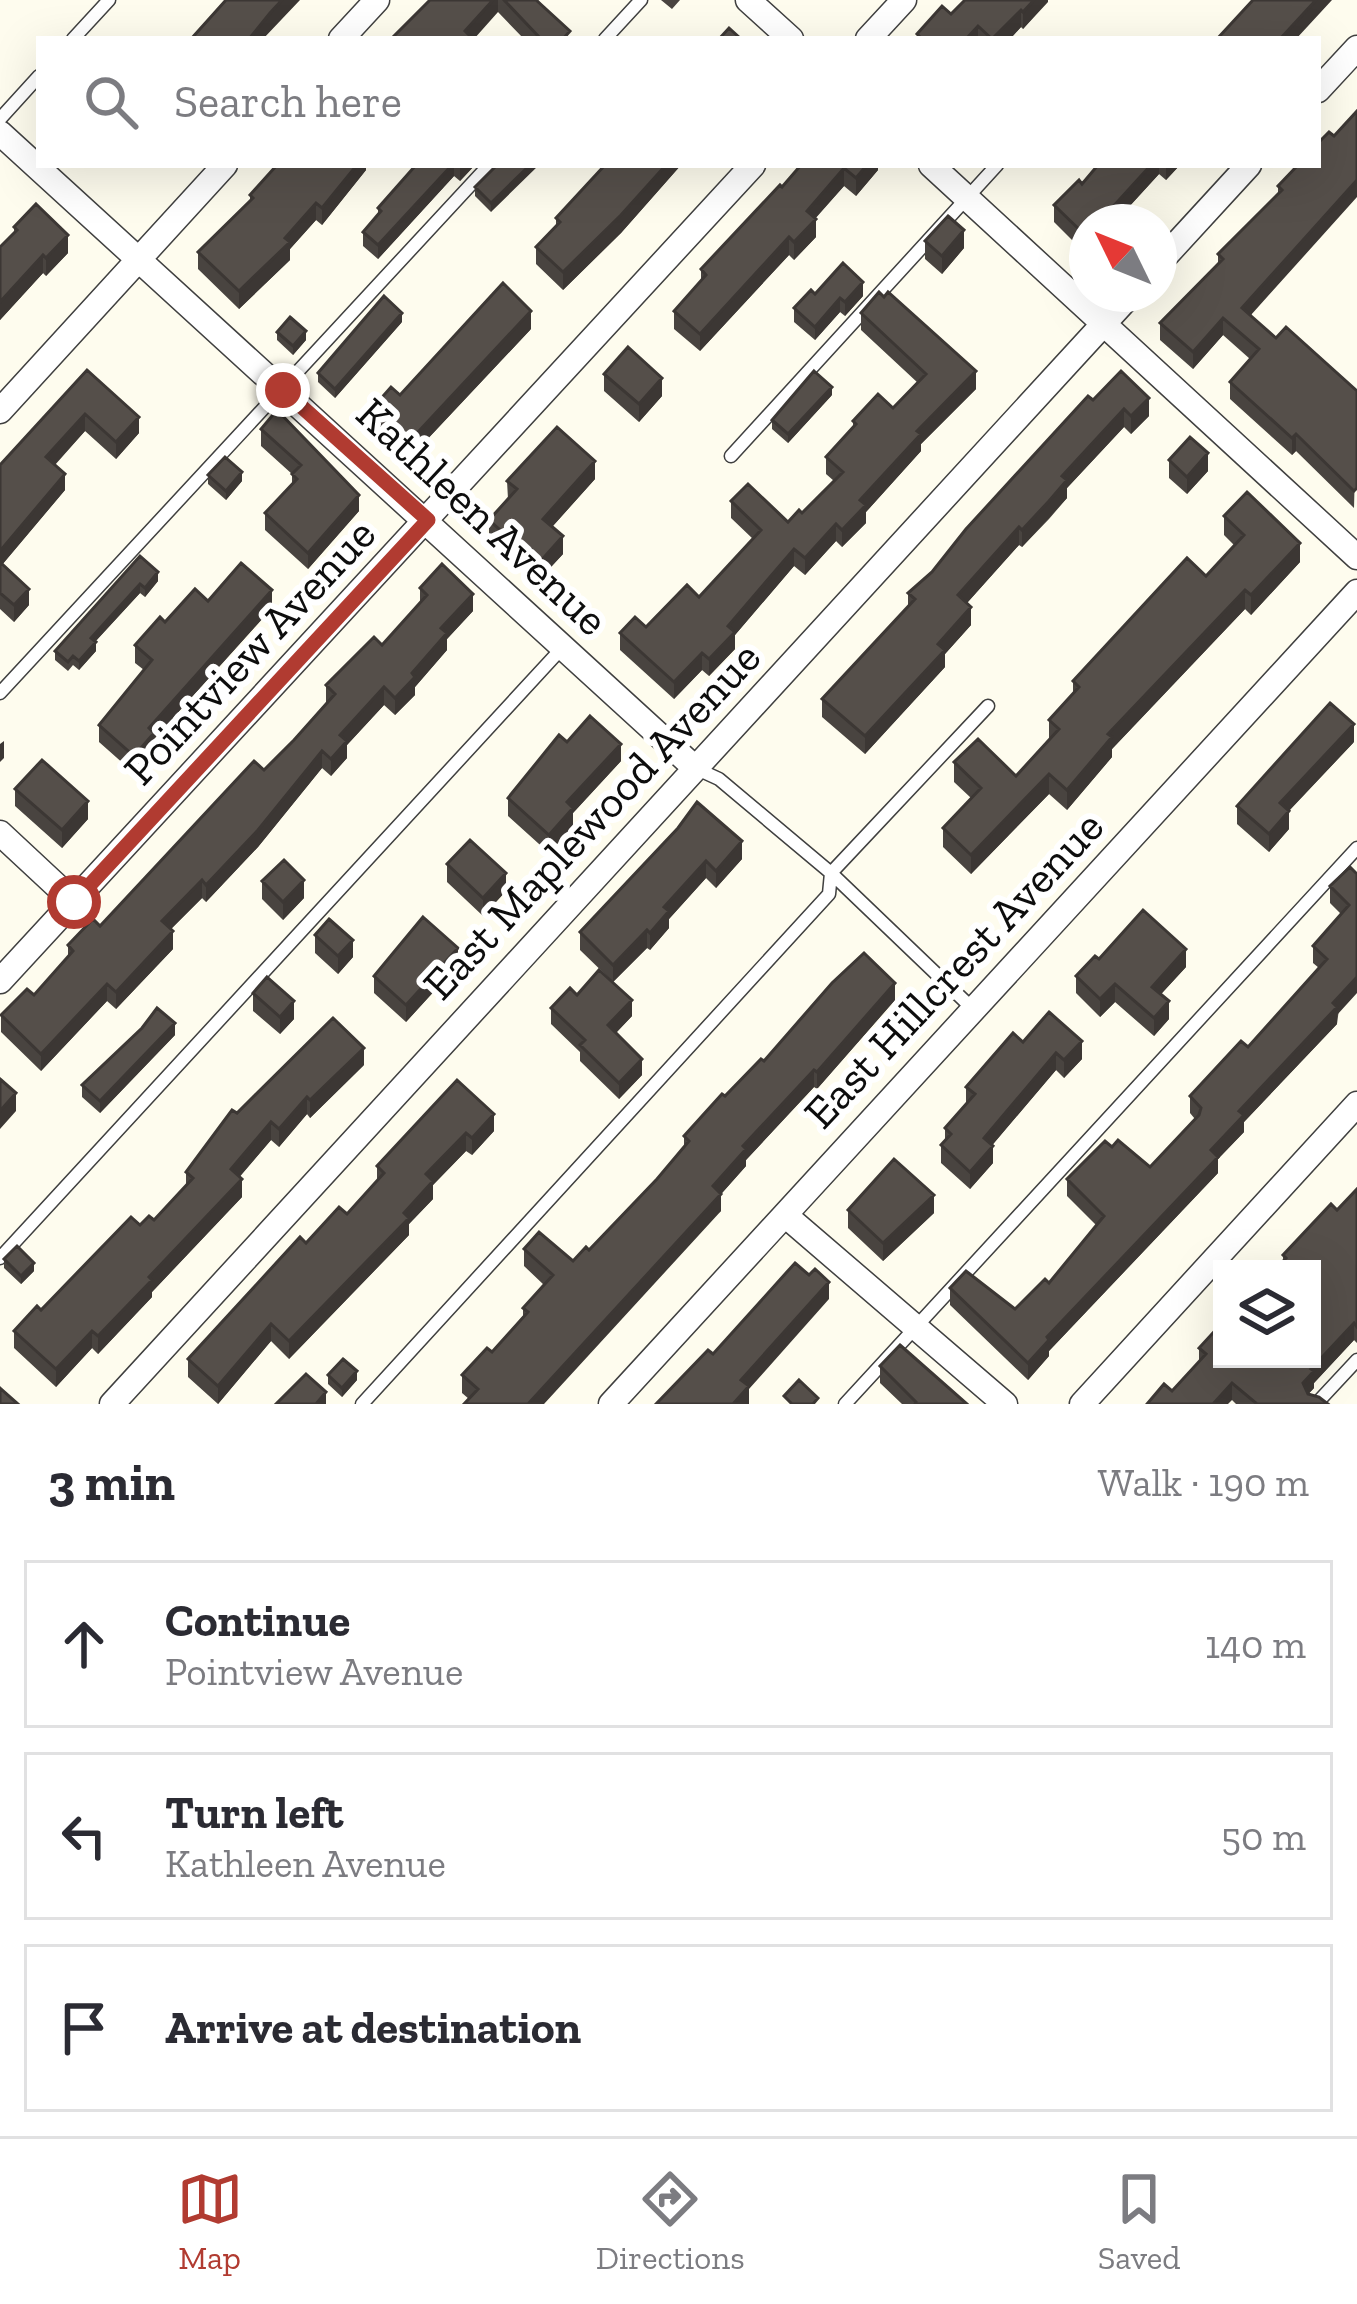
<!DOCTYPE html>
<html lang="en">
<head>
<meta charset="utf-8">
<style>
	:root { --surface:#fff; --page:#f2f2f3; --text:#2b2b33; --muted:#7c7c81; --line:#e1e1e2; --accent:#b13b31 }
	body { margin:0; font-family:"Zilla Slab",serif; background:var(--page); color:var(--text) }
	.controls { position:absolute; right:36px; bottom:36px; display:grid; overflow:hidden; border-radius:0px; box-shadow:0 12px 48px #0002 }
	.controls button { width:108px; height:108px; display:grid; place-items:center; padding:0; border:0; border-bottom:3px solid var(--line); background:var(--surface); color:var(--text); font:60px sans-serif }
	.compass { position:absolute; left:1069px; top:204px; width:108px; height:108px; border-radius:50%; background:var(--surface); box-shadow:0 12px 48px #0002; rotate:313deg }
	.stop { position:absolute; width:36px; height:36px; margin:-27px; border:9px solid #b13b31; border-radius:50%; background:#fff }
	.stop.end { background:#b13b31; border-color:#fff; box-shadow:0 3px 12px #0008 }
	.list { margin:0; padding:0; list-style:none }
	h2 { display:flex; justify-content:space-between; align-items:center; height:156px; margin:0; padding:0 48px; font-size:51px }
	h2 small { font-size:39px; font-weight:400; color:var(--muted) }
	.list li { display:grid; grid-template-columns:78px 1fr auto; gap:36px; align-items:center; box-sizing:border-box; height:168px; margin:0 24px 24px; padding:0 24px; border:3px solid var(--line); border-radius:0px }
	.list b { display:block; font-size:45px; white-space:nowrap }
	.list p { margin:0; font-size:39px; white-space:nowrap; color:var(--muted) }
	.list em { font-size:39px; font-style:normal; color:var(--muted) }
	.icon { flex:none; width:66px; height:66px; fill:none; stroke:currentColor; stroke-width:2; stroke-linecap:round; stroke-linejoin:round }
	.map { position:relative; flex:none; width:1357px; height:1404px; overflow:hidden }
	.search { position:absolute; background:var(--surface); box-shadow:0 12px 48px #0002; left:36px; right:36px; top:36px; height:132px; display:flex; align-items:center; gap:30px; box-sizing:border-box; padding:0 42px; border-radius:0px; color:var(--muted); font-size:45px }
	.sheet { height:732px; background:var(--surface) }
	nav { display:flex; justify-content:space-around; align-items:center; box-sizing:border-box; height:168px; border-top:3px solid var(--line); background:var(--surface); font-size:33px; color:var(--muted) }
	nav a { display:grid; justify-items:center; gap:6px }
	nav .on { color:var(--accent) }
	.map>svg:first-child { display:block }
</style>
</head>
<body>
<div class="map">
<svg width="1357" height="1404" viewBox="0 0 1357 1404">
	<rect width="100%" height="100%" fill="#fefcee"/>
	<g fill="none" stroke-linecap="round" stroke-linejoin="round">
		<defs>
			<path id="lane" d="M73,39L109,0
				M605,39L641,0
				M0,119L39,76
				M731,456L997,165
				M0,693L489,165
				M973,1009L831,873L988,706
				M0,1258L563,647
				M362,1404L829,894L831,873L719,779L695,768
				M845,1404L1357,848
				M1316,1404L1357,1360"/>
			<path id="street" d="M748,0L791,39
				M341,39L377,0
				M868,39L904,0
				M1318,90L1357,48
				M0,133L695,768
				M931,165L1357,557
				M1159,263L1249,165
				M0,411L225,165
				M0,833L74,902
				M0,981L753,165
				M785,1215L1005,1404
				M112,1404L1131,294
				M611,1404L1357,592
				M1082,1404L1357,1104"/>
		</defs>
		<use href="#lane" stroke="#404040" stroke-width="15"/>
		<use href="#street" stroke="#404040" stroke-width="27"/>
		<use href="#lane" stroke="#fff" stroke-width="12"/>
		<use href="#street" stroke="#fff" stroke-width="24"/>
	</g>
	<path fill="#494440" d="M430,0H538L570,39H524L498,12Z
		M661,0H680L672,9Z
		M1048,0L1023,29L1021,27L1010,39H917V34Z
		M366,165V170L322,225L316,220L290,249V260L239,309L198,269V252L250,201V195Z
		M416,165H475L460,181L454,176L378,259L363,246V232L378,214V208Z
		M497,165L491,212L475,196V187Z
		M605,165H681L621,233L563,290L536,264V247L556,227V218Z
		M801,165H878V170L856,196L844,186L815,218L816,237L794,260L789,255L700,351L674,329V311L701,280V269L782,187Z
		M1112,165H1180L1166,180L1159,174L1086,254L1054,222V205Z
		M1298,165L1251,316L1276,338L1357,391L1354,508L1296,451L1292,455L1230,399V382L1250,359L1223,335L1193,369L1160,340V323L1218,264V254L1278,193V186Z
		M14,227L68,253L46,276L43,273L0,320V247L14,233Z
		M925,241L964,248L942,274L925,259Z
		M815,294L863,296L845,316L840,312L815,340L794,322V308Z
		M861,313L976,389L921,444V451L866,512V523L842,547L836,541L805,575L794,566L735,635V649L709,676L702,670L674,699L620,650V633L646,627L699,597L753,539L731,518V501L788,522L802,513L834,481L826,474V457L853,428V421L893,408L918,383L861,330Z
		M402,322L335,398L318,382V373Z
		M531,329L405,463L368,430V413Z
		M277,332L306,340L293,355L277,340Z
		M87,370L139,433L116,459L85,431L55,465L65,490L2,565L29,605L14,622L0,609V465Z
		M604,374L662,396L639,422L604,391Z
		M832,395L788,443L772,429V420Z
		M1093,400L1149,416L1131,434L1124,427L1067,488V498L1049,519L1022,547L1019,545L967,603L971,625L945,654V667L865,754L822,717V699L908,606V593L932,572Z
		M261,429L359,511L308,569L265,530V513L292,484V474L261,446Z
		M1169,460L1208,471L1187,494L1169,478Z
		M208,475L242,481L226,500L208,484Z
		M595,479L552,527L563,554L538,581L489,538V520L508,499L507,481Z
		M1224,516L1300,562L1251,615L1245,609L1112,749V757L1067,810L1049,794L971,874L943,847V828L971,798L954,782V762L1016,776L1049,739V720L1073,695V681L1206,576L1234,545L1224,535Z
		M140,556L158,581L145,597L140,593L95,642L96,651L79,670L73,665L68,671L55,660V651Z
		M420,588L473,611L447,639V650L415,687V695L395,715L384,705L347,745V758L331,776L322,768L258,847L206,902L202,898L171,929L173,949L116,1009L107,1001L41,1071L1,1032V1015L34,995L68,957V945L100,926L294,740L326,703V685L382,645L420,603Z
		M208,601L272,608L154,739V750L134,773L99,742V725L144,670L135,663V645L165,622Z
		M567,742L621,761L573,813V826L549,853L508,816V798Z
		M1354,742L1289,811V829L1269,852L1237,824V806Z
		M15,789L88,819L62,848L15,806Z
		M678,828L742,859L716,888L706,878L669,919V928L650,950L647,948L613,982L580,950V932Z
		M447,864L506,891L483,916L447,882Z
		M1357,874L1337,1024L1244,1122V1132L1218,1159V1173L1049,1351V1356L1028,1380L950,1305V1288L1015,1309L1049,1283L1097,1226L1067,1196V1179L1112,1147L1150,1167L1195,1119L1190,1113V1096L1248,1047L1319,968L1313,963V946L1341,914L1330,903V886Z
		M262,881L304,898L283,920L262,899Z
		M315,935L353,957L338,974L315,953Z
		M458,965L406,1022L374,993V976Z
		M1186,967L1161,994L1169,1019L1154,1036L1115,1002L1100,1017L1076,993V976Z
		M253,993L294,1019L280,1034L253,1011Z
		M895,1000L817,1089L814,1087L746,1160V1166L721,1194V1211L469,1399L462,1393V1375L492,1352L523,1316V1308L544,1285L524,1266V1249L573,1261L589,1250L657,1179L684,1148V1136L764,1061Z
		M551,1008L632,1016L616,1033L642,1075L619,1099L580,1061V1052L551,1024Z
		M142,1028L175,1035L100,1113L82,1097V1085Z
		M1023,1042L1082,1059L1064,1078L1056,1070L992,1145L993,1163L970,1189L941,1163V1145L945,1141V1128L966,1104V1087Z
		M364,1065L310,1118L307,1114L279,1147L271,1140L239,1177L242,1197L152,1292V1297L98,1354L92,1348L56,1387L14,1348V1331L140,1225L154,1220L186,1185V1172L237,1113Z
		M457,1080L494,1131L472,1155L466,1151L433,1185V1199L409,1224V1235L289,1359L271,1341L218,1404L188,1377V1359L306,1243L347,1214L377,1181V1166Z
		M1357,1189V1343L1354,1340L1314,1383V1388L1308,1394L1328,1404H1236L1232,1400L1147,1404L1172,1391L1199,1361V1348L1222,1359L1283,1261V1255L1337,1210Z
		M848,1210L934,1213L883,1261L848,1228Z
		M4,1259L34,1271L21,1284L4,1268Z
		M880,1366L967,1404H902L880,1383Z
		M328,1375L357,1380L342,1397L328,1384Z"/>
	<path fill="#3c3734" d="M282,0H300L263,39H249L270,13Z
		M493,0H498V12L474,39H465V31Z
		M1034,0H1048V2L1023,29V12Z
		M1316,0H1332L1296,39H1280Z
		M1021,10V27L1010,39H992Z
		M978,26V39H966Z
		M357,165H366V170L322,225V208Z
		M452,165H454V176L378,259V245Z
		M462,165H475L460,181V167Z
		M530,165H539L491,212V203Z
		M666,165H681L621,233L563,290V272Z
		M867,165H878V170L856,196V178Z
		M1151,165H1159V174L1115,222H1099Z
		M1166,165H1180L1166,180Z
		M844,168V186L807,228V211Z
		M1357,180V197L1242,325V308Z
		M316,203V220L290,249V260L239,309V291Z
		M816,219V237L794,260V242Z
		M964,230V248L942,274V256Z
		M68,235V253L46,276V258Z
		M789,237V255L700,351V334Z
		M43,255V273L0,320V302Z
		M863,282V296L845,316V302Z
		M840,298V312L815,340V327Z
		M531,311V329L405,463V446Z
		M402,313V322L335,398V389Z
		M1223,318V335L1193,369V352Z
		M306,331V340L293,355V346Z
		M976,371V389L921,444V451L866,512V523L842,547V530L860,500L917,431Z
		M662,378V396L639,422V404Z
		M832,387V395L788,443V434Z
		M1149,398V416L1131,434V416Z
		M1124,409V427L1067,488V498L1022,547V530L1062,476Z
		M85,414V431L46,474V457Z
		M139,417V433L116,459V442Z
		M1296,434V451L1292,455V438Z
		M1208,453V471L1187,494V477Z
		M595,461V479L543,537V519Z
		M242,472V481L226,500V491Z
		M65,474V490L0,567V551Z
		M359,495V511L308,569V553Z
		M836,524V541L805,575V558Z
		M1019,527V545L958,613V595Z
		M563,536V554L538,581V564Z
		M1300,543V562L1251,615V595Z
		M794,549V566L735,635V649L709,676V659L728,626Z
		M158,572V581L145,597V588Z
		M140,584V593L91,646V638Z
		M29,589V605L14,622V605Z
		M272,590V608L154,739V750L134,773V756L149,728Z
		M1245,590V609L1112,749V757L1067,810V790L1108,734Z
		M473,594V611L447,639V650L415,687V695L395,715V698L441,628Z
		M971,607V625L945,654V667L865,754V736L938,644Z
		M96,642V651L79,670V661Z
		M702,653V670L674,699V682Z
		M384,687V705L347,745V758L331,776V759L340,735Z
		M1354,724V742L1280,820V803Z
		M4,741V758L0,762V744Z
		M621,744V761L573,813V826L549,853V835L567,802Z
		M322,751V768L258,847L206,902V885Z
		M1049,774V794L971,874V855Z
		M88,801V819L62,848V830Z
		M1289,811V829L1269,852V834Z
		M742,841V859L716,888V871Z
		M706,861V878L669,919V928L650,950V933L664,907Z
		M506,873V891L483,916V898Z
		M202,880V898L162,938V921Z
		M304,880V898L283,920V902Z
		M647,930V948L613,982V965Z
		M173,931V949L116,1009V992Z
		M353,940V957L338,974V956Z
		M458,948V965L406,1022V1005Z
		M1186,949V967L1152,1004V987Z
		M1357,977V993L1337,1015V1024L1244,1122V1132L1218,1159V1173L1049,1351V1356L1028,1380V1363L1047,1337L1211,1150L1239,1111Z
		M895,983V1000L817,1089V1072Z
		M107,984V1001L41,1071V1054Z
		M1115,984V1002L1100,1017V999Z
		M632,1000V1016L608,1041V1025Z
		M294,1001V1019L280,1034V1017Z
		M1169,1001V1019L1154,1036V1018Z
		M175,1023V1035L100,1113V1101Z
		M1082,1041V1059L1064,1078V1060Z
		M364,1048V1065L310,1118V1100Z
		M1056,1053V1070L984,1155V1138Z
		M642,1059V1075L619,1099V1083Z
		M814,1070V1087L746,1160V1166L715,1201L721,1194V1211L544,1404H528L713,1186L743,1146Z
		M16,1093V1111L0,1129V1111Z
		M307,1097V1114L279,1147V1129Z
		M494,1114V1131L472,1155V1138Z
		M271,1122V1140L231,1187V1169Z
		M466,1133V1151L433,1185V1199L409,1224V1235L289,1359V1341L404,1213L426,1174Z
		M993,1146V1163L970,1189V1172Z
		M242,1179V1197L152,1292V1297L98,1354V1336L149,1277Z
		M934,1195V1213L883,1261V1243Z
		M34,1263V1271L21,1284V1276Z
		M829,1282V1299L749,1389V1404H733L741,1380Z
		M1354,1323V1340L1314,1383V1388L1303,1400V1383L1311,1369Z
		M271,1324V1341L218,1404V1386Z
		M92,1331V1348L56,1387V1369Z
		M357,1371V1380L342,1397V1388Z
		M1232,1383V1400L1228,1404H1213Z
		M326,1392V1404H316Z"/>
	<path fill="#554f4a" stroke="#3c3734" stroke-width="3" d="M226,0H282L270,13L249,39H191Z
		M430,0H493L465,31L470,36L467,39H391Z
		M504,0H536L570,31L563,39H541Z
		M965,0H1034L1023,12L1021,10L992,39L978,26L966,39H922L917,34L942,6L951,14Z
		M1253,0H1316L1280,39H1217Z
		M729,28L741,39H719Z
		M1357,111V180L1242,308L1276,338L1286,327L1357,391V488L1354,491L1296,434L1292,438L1230,382L1259,349L1223,318L1193,352L1160,323L1223,259L1218,254L1282,190L1278,186L1298,165H1318V143L1329,132L1334,136Z
		M277,165H357L322,208L316,203L285,238L290,242L239,291L198,252L253,198L250,195Z
		M416,165H452L378,245L363,232L381,211L378,208Z
		M497,165H530L491,203L475,187Z
		M605,165H666L621,215L563,272L536,247L560,222L556,218Z
		M801,165H867L856,178L844,168L807,211L816,219L794,242L789,237L700,334L674,311L706,275L701,269L780,185L782,187Z
		M1098,165H1151L1099,222H1087L1086,236L1054,205L1079,180L1082,184Z
		M36,204L68,235L46,258L43,255L0,302V247L17,230L14,227Z
		M948,216L964,230L942,256L925,241Z
		M843,263L863,282L845,302L840,298L815,327L794,308L811,290L815,294Z
		M503,283L531,311L405,446L368,413L391,387L400,395Z
		M879,292L884,297L888,292L976,371L917,431L921,434L860,500L866,505L842,530L836,524L805,558L794,549L728,626L735,632L709,659L702,653L674,682L620,633L635,617L646,627L687,585L699,597L761,530L731,501L748,484L788,522L799,510L802,513L843,472L826,457L856,424L853,421L878,394L893,408L926,374L861,313Z
		M384,296L402,313L335,389L318,373Z
		M290,317L306,331L293,346L277,332Z
		M628,347L662,378L639,404L604,374Z
		M87,370L139,417L116,442L85,414L46,457L65,474L0,551V465Z
		M814,371L832,387L788,434L772,420Z
		M1121,371L1149,398L1131,416L1124,409L1062,476L1067,480L1049,501L1022,530L1019,527L958,595L971,607L938,644L945,650L865,736L822,699L915,599L908,593L932,572L966,529L1088,396L1093,400Z
		M277,410L359,495L308,553L265,513L297,479L292,474L301,465L261,429Z
		M557,427L595,461L543,519L563,536L538,564L489,520L517,489L507,481Z
		M1190,437L1208,453L1187,477L1169,460Z
		M225,457L242,472L226,491L208,475Z
		M1247,492L1300,543L1251,595L1245,590L1108,734L1112,737L1067,790L1049,774L971,855L943,828L981,788L954,762L978,739L1016,776L1059,729L1049,720L1079,687L1073,681L1187,558L1206,576L1244,535L1224,516Z
		M140,556L158,572L145,588L140,584L91,638L96,642L79,661L73,656L68,662L55,651Z
		M0,562L29,589L14,605L0,593Z
		M241,563L272,590L149,728L154,733L134,756L99,725L152,660L135,645L160,617L165,622L195,589L208,601Z
		M442,564L473,594L441,628L447,633L412,673L415,677L395,698L384,687L340,735L347,741L331,759L322,751L258,830L206,885L202,880L162,921L173,931L116,992L107,984L41,1054L1,1015L27,989L34,995L73,951L68,945L93,919L100,926L254,761L264,770L294,740L335,694L326,685L374,637L382,645L427,595L420,588Z
		M1330,703L1354,724L1280,803L1289,811L1269,834L1237,806Z
		M590,716L621,744L567,802L573,808L549,835L508,798L559,735L567,742Z
		M42,760L88,801L62,830L15,789Z
		M697,802L742,841L716,871L706,861L664,907L669,911L650,933L647,930L613,965L580,932L678,828Z
		M470,840L506,873L483,898L447,864Z
		M284,860L304,880L283,902L262,881Z
		M1350,867L1357,874V977L1333,1003L1337,1007L1239,1111L1244,1115L1211,1150L1218,1157L1047,1337L1049,1340L1028,1363L950,1288L966,1271L1015,1309L1045,1279L1049,1283L1104,1216L1067,1179L1105,1141L1112,1147L1118,1140L1150,1167L1199,1115L1201,1108L1190,1096L1241,1041L1248,1047L1327,959L1313,946L1349,905L1330,886Z
		M1143,910L1186,949L1152,987L1169,1001L1154,1018L1115,984L1100,999L1076,976L1095,956L1099,959Z
		M423,917L458,948L406,1005L374,976Z
		M329,919L353,940L338,956L315,935Z
		M864,953L895,983L817,1072L814,1070L743,1146L746,1149L713,1186L721,1194L528,1404H464L478,1389L462,1375L487,1348L492,1352L528,1312L523,1308L553,1275L524,1249L539,1232L573,1261L586,1247L589,1250L657,1179L689,1141L684,1136L722,1094L725,1096L761,1059L764,1061L832,983Z
		M599,970L632,1000L608,1025L642,1059L619,1083L580,1045L585,1040L551,1008L570,988L577,995Z
		M267,977L294,1001L280,1017L253,993Z
		M157,1008L175,1023L100,1101L82,1085L142,1028Z
		M1049,1012L1082,1041L1064,1060L1056,1053L984,1138L993,1146L970,1172L941,1145L951,1134L945,1128L975,1094L966,1087L1013,1033L1023,1042Z
		M333,1018L364,1048L310,1100L307,1097L279,1129L271,1122L231,1169L242,1179L149,1277L152,1280L98,1336L92,1331L56,1369L14,1331L37,1306L41,1310L131,1217L140,1225L149,1216L154,1220L193,1178L186,1172L232,1110L237,1113Z
		M0,1079L16,1093L0,1111Z
		M457,1080L494,1114L472,1138L466,1133L426,1174L433,1181L404,1213L409,1218L289,1341L271,1324L218,1386L188,1359L300,1237L306,1243L339,1207L347,1214L384,1173L377,1166Z
		M894,1159L934,1195L883,1243L848,1210Z
		M1357,1189V1327L1354,1323L1311,1369L1314,1371L1303,1383L1308,1394L1319,1397L1328,1404H1257L1232,1383L1213,1404H1147L1164,1384L1172,1391L1206,1354L1199,1348L1222,1323V1359H1312V1269H1276L1286,1258L1283,1255L1331,1204L1337,1210Z
		M17,1246L34,1263L21,1276L4,1259Z
		M795,1263L809,1275L815,1269L829,1282L741,1380L749,1386L733,1404H656L708,1350L713,1354Z
		M900,1345L967,1404H915L916,1402L880,1366Z
		M343,1359L357,1371L342,1388L328,1375Z
		M306,1374L326,1392L316,1404H276Z
		M799,1380L818,1398L813,1404H792L784,1396Z
		M0,1388L18,1404H0Z"/>
	<g fill="none" stroke-linecap="round" stroke-linejoin="round">
		<path stroke="#b13b31" stroke-width="15" d="M74,902L428,520L283,390"/>
	</g>
	<g text-anchor="middle" stroke-width="12" stroke-linejoin="round" paint-order="stroke">
		<g font-size="45" fill="#0d0d0d" stroke="#fff">
			<text transform="translate(483 516) rotate(43)" y="16">Kathleen Avenue</text>
			<text transform="translate(249 651) rotate(-47)" y="16">Pointview Avenue</text>
			<text transform="translate(591 820) rotate(-47)" y="16">East Maplewood Avenue</text>
			<text transform="translate(953 969) rotate(-47)" y="16">East Hillcrest Avenue</text>
		</g>
	</g>
</svg>
<div class="controls">
<button><svg class="icon" aria-label="layers" viewBox="0 0 24 24"><path d="M12 4l9 5-9 5-9-5zM3 14l9 5 9-5"/></svg></button>
</div>
<svg class="compass" viewBox="-18 -18 36 36"><path d="M0-13l5 13h-10z" fill="#e53935"/><path d="M0 13l5-13h-10z" fill="#7c7c81"/></svg>
<div class="stop" style="left:74px;top:902px"></div>
<div class="stop end" style="left:283px;top:390px"></div>
<div class="search"><svg class="icon" aria-label="search" viewBox="0 0 24 24"><circle cx="10" cy="10" r="6"/><path d="M15 15l6 6"/></svg>Search here</div>
</div>
<section class="sheet">
<h2>3 min<small>Walk · 190 m</small></h2>
<ul class="list">
<li><svg class="icon" aria-label="ahead" viewBox="0 0 24 24"><path d="M12 20V5M6 11l6-6 6 6"/></svg><div><b>Continue</b><p>Pointview Avenue</p></div><em>140 m</em></li>
<li><svg class="icon" aria-label="left" viewBox="0 0 24 24"><path d="M17 20v-9H6M10 6l-5 5 5 5"/></svg><div><b>Turn left</b><p>Kathleen Avenue</p></div><em>50 m</em></li>
<li><svg class="icon" aria-label="arrive" viewBox="0 0 24 24"><path d="M6 21V4h12l-3 4 3 4H6"/></svg><div><b>Arrive at destination</b></div></li>
</ul>
</section>
<nav>
<a class="on"><svg class="icon" aria-label="map" viewBox="0 0 24 24"><path d="M3 6l6-2 6 2 6-2v14l-6 2-6-2-6 2zM9 4v14M15 6v14"/></svg>Map</a>
<a><svg class="icon" aria-label="directions" viewBox="0 0 24 24"><path d="M12 3l9 9-9 9-9-9zM9 14v-3h6M13 9l2 2-2 2"/></svg>Directions</a>
<a><svg class="icon" aria-label="saved" viewBox="0 0 24 24"><path d="M7 4h10v16l-5-4-5 4z"/></svg>Saved</a>
</nav>
</body>
</html>
